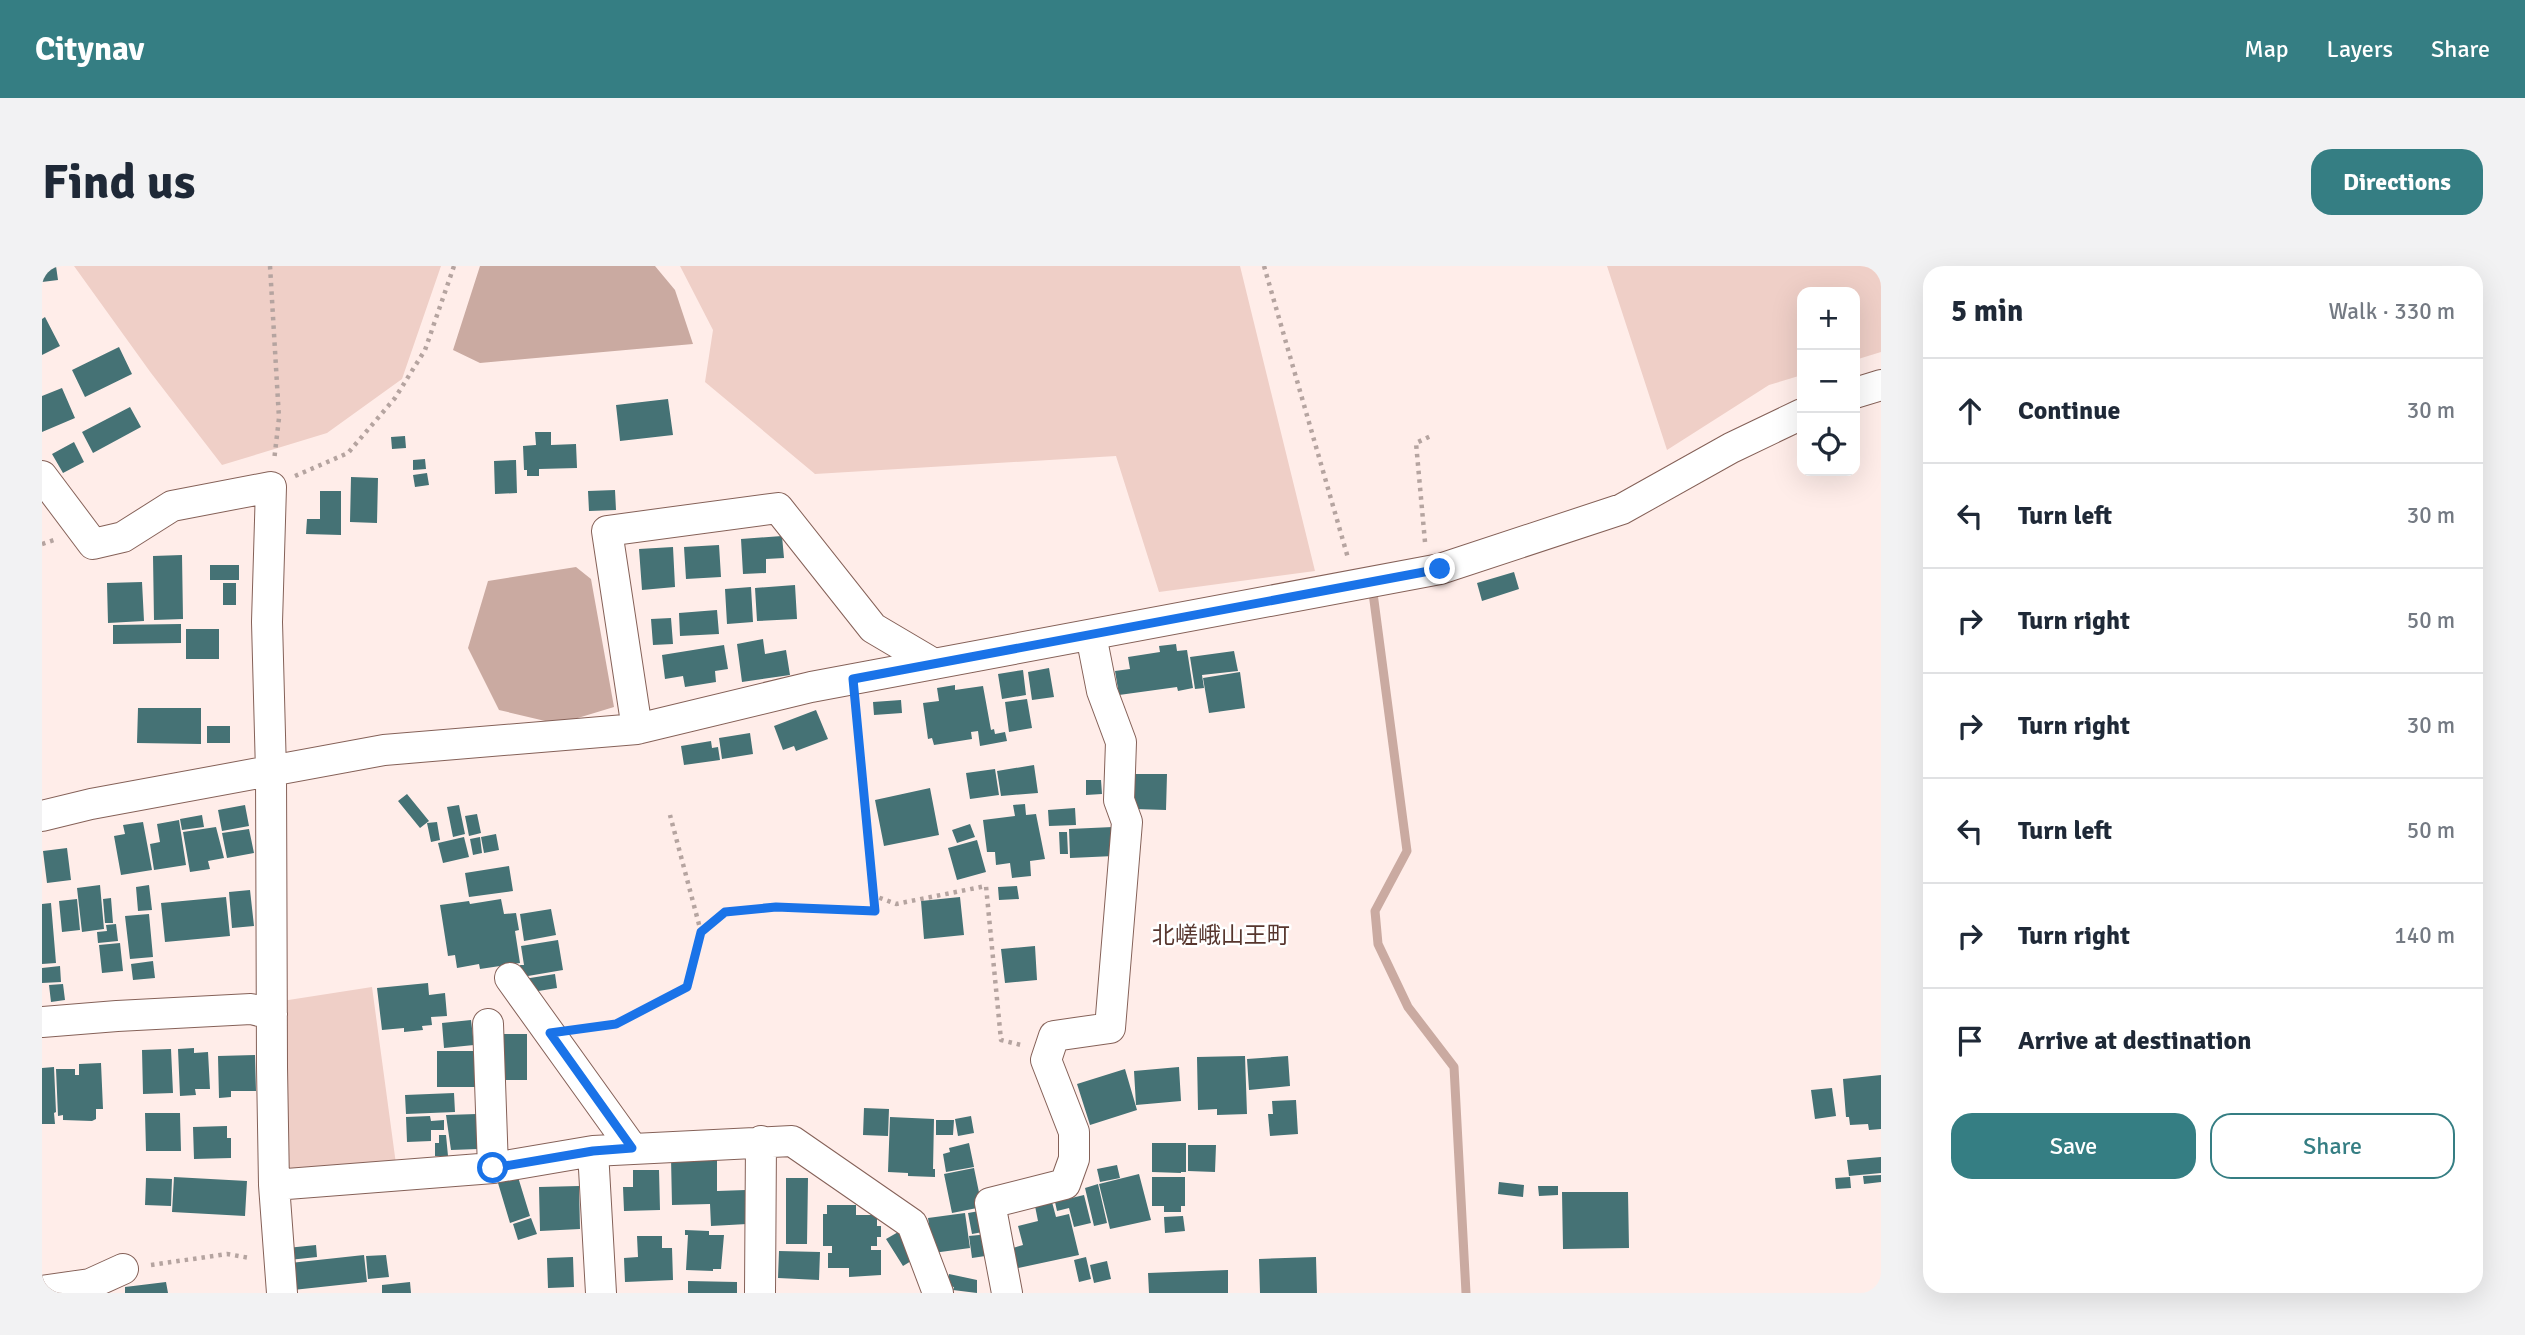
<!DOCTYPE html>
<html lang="en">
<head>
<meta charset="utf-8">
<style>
	:root { --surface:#fff; --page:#f2f2f3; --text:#1f2937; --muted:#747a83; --line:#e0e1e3; --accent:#357e83 }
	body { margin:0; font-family:Signika,"Noto Sans JP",sans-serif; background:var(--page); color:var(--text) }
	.controls { position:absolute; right:21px; top:21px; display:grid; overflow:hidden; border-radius:14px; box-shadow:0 7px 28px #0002 }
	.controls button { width:63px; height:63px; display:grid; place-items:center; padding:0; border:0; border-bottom:2px solid var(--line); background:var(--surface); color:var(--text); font:35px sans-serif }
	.stop { position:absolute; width:21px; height:21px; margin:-16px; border:5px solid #1a73e8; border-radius:50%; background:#fff }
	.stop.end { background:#1a73e8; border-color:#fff; box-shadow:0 2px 7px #0008 }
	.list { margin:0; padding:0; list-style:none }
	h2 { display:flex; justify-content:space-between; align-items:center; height:91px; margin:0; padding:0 28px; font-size:30px }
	h2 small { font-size:23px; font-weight:400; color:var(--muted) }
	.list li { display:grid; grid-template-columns:46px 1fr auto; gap:21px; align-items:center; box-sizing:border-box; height:105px; padding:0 28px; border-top:2px solid var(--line) }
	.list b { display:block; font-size:26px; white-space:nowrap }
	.list em { font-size:23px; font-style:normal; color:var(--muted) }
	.actions { display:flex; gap:14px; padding:21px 28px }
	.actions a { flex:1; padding:16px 0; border:2px solid var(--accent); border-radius:21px; text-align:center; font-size:24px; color:var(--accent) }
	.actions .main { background:var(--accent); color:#fff }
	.icon { flex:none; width:38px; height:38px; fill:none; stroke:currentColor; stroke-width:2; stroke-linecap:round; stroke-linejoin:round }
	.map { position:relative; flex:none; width:1839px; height:1027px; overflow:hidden; border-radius:21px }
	header { display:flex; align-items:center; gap:42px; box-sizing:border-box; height:98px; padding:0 35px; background:var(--accent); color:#fff }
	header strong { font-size:33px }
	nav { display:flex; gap:38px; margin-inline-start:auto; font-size:24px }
	.intro { display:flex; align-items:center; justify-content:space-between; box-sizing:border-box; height:168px; padding:0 42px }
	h1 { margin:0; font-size:49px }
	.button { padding:18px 32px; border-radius:21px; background:var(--accent); color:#fff; font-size:24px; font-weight:700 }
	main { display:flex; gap:42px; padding:0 42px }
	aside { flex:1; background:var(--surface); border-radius:21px; box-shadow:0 7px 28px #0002 }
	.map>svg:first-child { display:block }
</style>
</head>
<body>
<header>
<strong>Citynav</strong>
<nav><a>Map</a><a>Layers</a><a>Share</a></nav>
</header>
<div class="intro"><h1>Find us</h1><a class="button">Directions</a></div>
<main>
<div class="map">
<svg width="1839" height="1027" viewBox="0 0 1839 1027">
	<rect width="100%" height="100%" fill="#ffede9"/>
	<path fill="#efcfc7" d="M32,0H399L360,113L285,167L180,199L109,107Z
		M638,0H1198L1273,305L1117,326L1074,190L773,208L663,116L671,64Z
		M1565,0H1839V86L1813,94V26H1760V109L1727,119L1625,184Z
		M330,721L354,898L243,908L240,735Z"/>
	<path fill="#caaaa1" d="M438,0H613L633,24L651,78L438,97L411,84Z
		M534,301L549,313L572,441L516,458L457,444L426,382L446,315Z"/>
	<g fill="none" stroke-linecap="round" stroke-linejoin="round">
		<path stroke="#caaaa1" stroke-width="9" d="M1331,327L1365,585L1333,645L1336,678L1366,741L1412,801L1424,1027"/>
	</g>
	<path fill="#457275" d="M0,0H14L16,14L0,16Z
		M3,51L18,80L0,89V53Z
		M77,81L90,108L43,131L30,104Z
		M20,122L33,152L0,166V130Z
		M626,133L631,169L578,175L574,139Z
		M88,141L99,161L51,187L40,166Z
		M493,166H509V179L534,178L535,202L497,203V210H485V204H482L481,180L494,179Z
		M363,170L364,182L350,183L349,171Z
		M32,176L42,196L21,207L10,188Z
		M383,193L384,203L371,204V194Z
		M474,194L475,227L453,228L452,195Z
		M385,207L387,219L373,221L371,209Z
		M309,211L336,212L335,257L308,256Z
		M573,224L574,244L547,245L546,225Z
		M278,225H299V269L264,268L265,253H278Z
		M740,270L742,292L724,293V307L701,308L699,273Z
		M677,279L679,311L644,313L642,281Z
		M631,281L633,321L600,324L597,283Z
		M140,289L141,353L112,354L111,290Z
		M168,299H197V314H168Z
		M1472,306L1477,323L1440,335L1435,317Z
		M100,316L102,355L66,357L65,317Z
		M181,317H194V339H181Z
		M753,319L755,353L715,355L713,322Z
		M709,321L711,356L685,358L683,323Z
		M675,344L677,368L638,370L637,347Z
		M629,352L631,378L611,379L609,353Z
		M139,358V377L71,378V359Z
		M144,363H177V393H144Z
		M721,373L723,388L744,384L748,409L700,416L695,378Z
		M1134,378L1135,385L1145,384L1151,422L1136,425L1135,421L1077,429L1073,405L1088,403L1086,391L1118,386L1117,380Z
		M682,379L686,403L673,405L674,416L643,421L641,410L623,413L620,389Z
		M1192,385L1196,405L1160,409L1162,422L1153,423L1148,391Z
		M1007,402L1012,431L990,434L986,406Z
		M981,404L984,429L960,433L956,408Z
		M1198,406L1203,442L1167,447L1161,412Z
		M913,419V424L941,420L949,464L952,463L953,468L963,466L965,475L938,480L936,465L929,466L930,473L892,479L890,472L886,473L881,437L897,435L895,422Z
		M985,433L990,462L967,466L963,436Z
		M859,434L860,447L832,449L831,436Z
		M96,442H159V478L95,477Z
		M774,444L786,473L754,485L752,480L741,484L732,460Z
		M165,460H188V477H165Z
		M708,467L711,488L680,493L677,472Z
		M669,475L670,482L676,481L678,494L642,499L639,480Z
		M992,499L996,527L959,530L955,505Z
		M953,503L957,529L928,533L924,507Z
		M1093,508H1125L1124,544L1092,543Z
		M1044,514H1059L1060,528L1044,529Z
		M888,522L897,569L842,580L833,534Z
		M365,528L387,555L378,562L356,535Z
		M983,538L984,549L994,548L1003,593L988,595L989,610L970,612L968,597L954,599L953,586H945L941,554L973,550L971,539Z
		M203,539L207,560L180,565L176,544Z
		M417,539L423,568L411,571L405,541Z
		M1033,542L1034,559L1007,560L1006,544Z
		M435,548L439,567L427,570L423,550Z
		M160,549L162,561L140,564L138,553Z
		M137,554L144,599L112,604L108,578L118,576L115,558Z
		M101,556L110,604L79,609L72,570L83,568L81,559Z
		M395,556L398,574L389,576L385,557Z
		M928,558L933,571L915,577L910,564Z
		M174,561L182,592L166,595L168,603L148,606L141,566Z
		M1071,561L1072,590L1028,592L1027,563Z
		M207,563L212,587L185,592L180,567Z
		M1017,566H1025L1026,588H1018Z
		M454,568L457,584L442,587L439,571Z
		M422,571L427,591L401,597L396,577Z
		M438,571L440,587L431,589L428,573Z
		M935,574L944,606L915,614L906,582Z
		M25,582L29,614L5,617L1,585Z
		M467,600L471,625L427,631L423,607Z
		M58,619L62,663L40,666L35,622Z
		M107,619L110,644L96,645L94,621Z
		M975,620L977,633L957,634L956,621Z
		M208,624L212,660L190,662L187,626Z
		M184,631L188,670L123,676L119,637Z
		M918,631L922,669L882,673L879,635Z
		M69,632L71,657H63L61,633Z
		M35,633L38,664L20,666L17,635Z
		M459,633L462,648L474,647L477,664L473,665L478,697L438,703L437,698L415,702L413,689L406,690L398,639L427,635L428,638Z
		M9,637L14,697L0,698V638Z
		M509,643L514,669L482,675L478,648Z
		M107,648L111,691L88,693L83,650Z
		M74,658L76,675L56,677L55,666L65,665L64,659Z
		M516,674L521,704L480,711L478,699H482L479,680Z
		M78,677L81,705L60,707L57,679Z
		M993,680L995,714L963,717L959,683Z
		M111,695L113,712L91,714L89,698Z
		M18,700L19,716L0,717V702Z
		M513,708L515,722L484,727L482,713Z
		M386,717L387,729L403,727L405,750L389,751L390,759L380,760L381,764L362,766V762L340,764L335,722Z
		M21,718L23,734L9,736L7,719Z
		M429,754L432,779L402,782L400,757Z
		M452,768H485V814H452Z
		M152,782V787L166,786L168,823H153L154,829L138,830L136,783Z
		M129,783L131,827L101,828L100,784Z
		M395,785H438V821H395Z
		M213,789L214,825H189V831L177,832L176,790Z
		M1203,790L1205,848L1175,849V843L1156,844L1155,791Z
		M1246,790L1248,820L1207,824L1205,793Z
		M59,797L61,843H54V853L50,855L21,854V849L16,850L14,803H33V809H37V798Z
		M12,801L14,846L12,847L13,858H0V802Z
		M1137,801L1139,835L1094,839L1092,805Z
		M1083,803L1095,844L1048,859L1035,818Z
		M1839,809V863L1827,864L1826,858L1808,859L1807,851H1804L1801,813Z
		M1790,822L1794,850L1773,853L1769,824Z
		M412,827L413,846L364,848L363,829Z
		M1254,834L1256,868L1228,870L1226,848H1231L1230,835Z
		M822,842L847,843L846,870L821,869Z
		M103,847H138L139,885H104Z
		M435,848L436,883L409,884L404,849Z
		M388,850L389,855L402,854V864H389V875L365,876L364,851Z
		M929,850L932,867L916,870L913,853Z
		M848,851L892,853L891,903H893V911L866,910V907L846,906Z
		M894,854H912L911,869H894Z
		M185,860V872H189V892L152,893L151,861Z
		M397,869H404L406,890H393V877H397Z
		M927,877L932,901L904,906L901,888L908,886L907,882Z
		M1110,877H1144V906H1139V907L1110,906Z
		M1146,879H1174L1173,906L1146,905Z
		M675,891V925L704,924L705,958L669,960L668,938L630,939L629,892Z
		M1839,891V907L1807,910L1805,894Z
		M1075,899L1078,912L1058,916L1055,903Z
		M932,902L940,941L910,947L902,908Z
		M591,904H617L618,944L582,945L581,921H591Z
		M1097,908L1109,954L1068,963L1057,918Z
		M1839,909V916L1822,918L1821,910Z
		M132,911L205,915L203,950L130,946Z
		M476,911L488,950L468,957L456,917Z
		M1110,911H1143V940H1139V946H1122V940H1110Z
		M1808,911L1809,922L1794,923L1793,912Z
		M104,912L130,913L129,940L103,939Z
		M744,912H766L765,978H744Z
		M1457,916L1482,919L1481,931L1456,928Z
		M1056,918L1065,957L1052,960L1043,922Z
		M537,920L538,963L498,965L497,921Z
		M1496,920H1516V929L1497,930Z
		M1520,926H1586L1587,982L1521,983Z
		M1042,929L1049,957L1032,961L1027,942L1015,945L1013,936Z
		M1010,936L1014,951L1027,948L1037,989L972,1003L967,983L981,979L976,960L996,955L993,940Z
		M785,939H814V949H835V960H839V971H835V980H829V984H839V1009L807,1011V1002H786V987H790V980H781V948H785Z
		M943,944L946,965L930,968L926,947Z
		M923,947L928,982L891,987L886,952Z
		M1141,950L1143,965L1123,967L1122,951Z
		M489,952L495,968L476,974L471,958Z
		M643,964L667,965V969H682L679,1003H671V1005L644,1004L646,969H643Z
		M858,965L874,992L861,1000L844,973Z
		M947,968L950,989L930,992L927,970Z
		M595,970H620V982H630L631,1014L583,1016L582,992L596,991Z
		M274,979L275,991L247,994L245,982Z
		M737,985L778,986L777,1014L736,1012Z
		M322,989L325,1016L251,1024L248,997Z
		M344,989L347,1011L326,1013L324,990Z
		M531,991L532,1021L506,1022L505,992Z
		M1044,991L1049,1013L1037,1016L1032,994Z
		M1274,991L1275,1027H1218L1217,993Z
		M1065,995L1069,1013L1052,1017L1048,999Z
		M1186,1004V1027H1107L1106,1007Z
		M907,1008L935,1014V1027L911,1024L912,1021L904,1020Z
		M646,1015L695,1016V1027H646Z
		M124,1016L126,1027H83V1021Z
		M368,1016L369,1027H340V1019Z"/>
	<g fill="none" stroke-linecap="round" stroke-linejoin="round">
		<defs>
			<path id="minor" d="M1813,127L1839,119
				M0,210L51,278L81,271L130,240L229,221L225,356L229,506L230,801L232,919L240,1027
				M595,463L565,265L736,242L831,362L892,398
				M0,550L49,538L342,484L595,463L769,421L1398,303L1580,243L1689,182L1760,148
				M468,712L590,882
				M0,756L75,750L209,743L230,748
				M446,758L451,902
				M551,885L559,1027
				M232,919L451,902L551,885L750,875L870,958L896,1027
				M0,1025L48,1018L81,1003
				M718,1027L719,875
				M965,1027L948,937L1023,918L1032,893V866L1004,794L1012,770L1068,762L1085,556L1077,534L1079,476L1060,425L1049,369"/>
		</defs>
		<use href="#minor" stroke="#856158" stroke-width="32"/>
		<path stroke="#b5a4a0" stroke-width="4.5" stroke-dasharray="3.5 5" stroke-linecap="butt" d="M228,0L237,152L232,195
			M1222,0L1306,292
			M253,210L306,187L353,132L383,84L412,0
			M1383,276L1374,177L1391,169
			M0,278L12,274
			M814,442L830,629L854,638L944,620L959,774L979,779
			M659,666L683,646L734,641L833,645L830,629
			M540,762L574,758L645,721L659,666L628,549
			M109,999L185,988L208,992"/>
		<use href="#minor" stroke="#fff" stroke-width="30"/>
	</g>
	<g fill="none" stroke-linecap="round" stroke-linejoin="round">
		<path stroke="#1a73e8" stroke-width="9" d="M451,902L551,885L590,882L508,767L574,758L645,721L659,666L683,646L734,641L833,645L811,413L1398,303"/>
	</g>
	<g text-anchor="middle" stroke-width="5" stroke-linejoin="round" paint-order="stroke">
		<g font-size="23" fill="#57362e" stroke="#fff">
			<text x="1179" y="677">北嵯峨山王町</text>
		</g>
	</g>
</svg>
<div class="controls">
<button>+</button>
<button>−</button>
<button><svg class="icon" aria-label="locate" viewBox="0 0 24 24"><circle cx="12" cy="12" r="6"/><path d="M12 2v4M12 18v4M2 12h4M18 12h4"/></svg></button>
</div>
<div class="stop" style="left:451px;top:902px"></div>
<div class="stop end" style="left:1398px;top:303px"></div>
</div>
<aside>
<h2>5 min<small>Walk · 330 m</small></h2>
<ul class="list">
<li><svg class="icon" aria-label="ahead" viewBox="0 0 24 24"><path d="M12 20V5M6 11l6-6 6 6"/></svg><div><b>Continue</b></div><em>30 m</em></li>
<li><svg class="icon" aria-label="left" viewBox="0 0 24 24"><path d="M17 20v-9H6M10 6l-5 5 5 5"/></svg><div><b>Turn left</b></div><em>30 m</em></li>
<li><svg class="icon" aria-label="right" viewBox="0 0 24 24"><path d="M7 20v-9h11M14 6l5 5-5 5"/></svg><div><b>Turn right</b></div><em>50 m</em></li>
<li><svg class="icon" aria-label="right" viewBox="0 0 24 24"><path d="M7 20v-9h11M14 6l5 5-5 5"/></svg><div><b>Turn right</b></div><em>30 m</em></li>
<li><svg class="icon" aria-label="left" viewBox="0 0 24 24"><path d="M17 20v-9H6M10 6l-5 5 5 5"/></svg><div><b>Turn left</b></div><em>50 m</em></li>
<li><svg class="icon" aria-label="right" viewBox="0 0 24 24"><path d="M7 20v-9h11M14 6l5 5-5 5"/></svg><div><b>Turn right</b></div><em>140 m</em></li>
<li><svg class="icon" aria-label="arrive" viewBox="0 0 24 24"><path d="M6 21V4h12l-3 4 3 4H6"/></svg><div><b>Arrive at destination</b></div></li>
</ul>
<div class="actions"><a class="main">Save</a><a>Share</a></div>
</aside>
</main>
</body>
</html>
